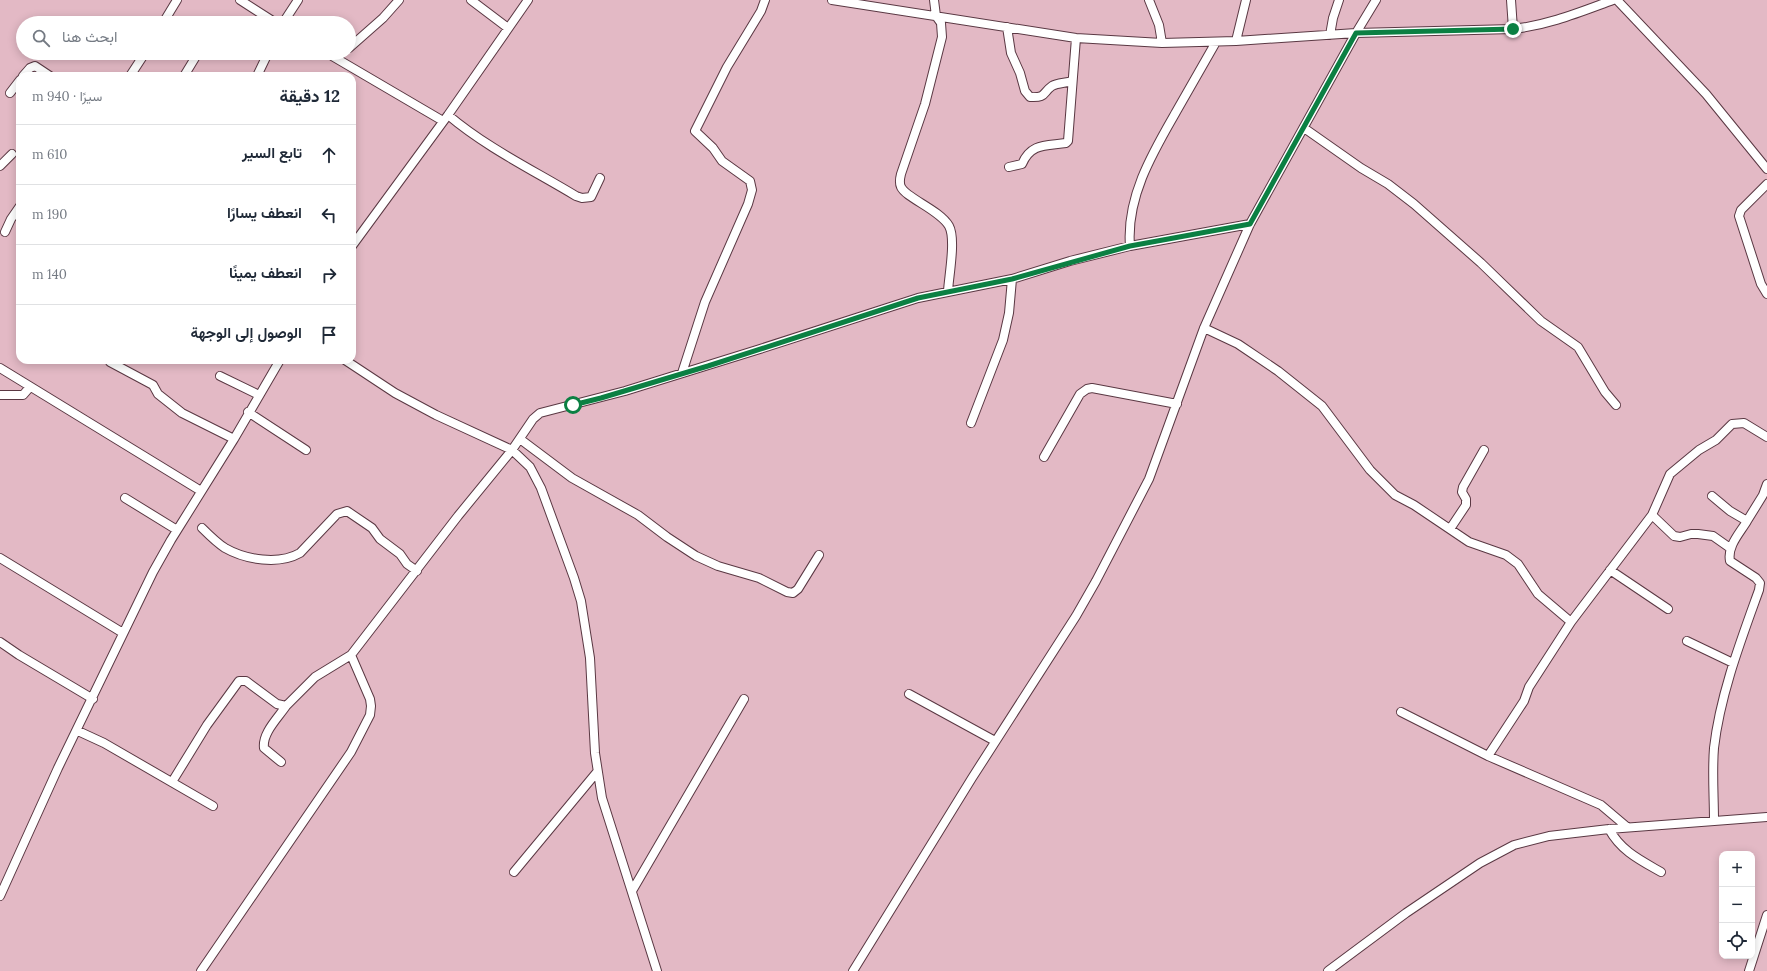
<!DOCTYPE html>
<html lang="ar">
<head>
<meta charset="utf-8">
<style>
	:root { --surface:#fff; --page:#f6f6f7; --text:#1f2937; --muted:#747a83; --line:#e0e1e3 }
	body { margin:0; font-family:Lora,Vazirmatn,serif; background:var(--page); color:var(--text); direction:rtl }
	.controls { position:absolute; right:12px; bottom:12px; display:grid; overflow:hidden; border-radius:8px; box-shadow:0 2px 10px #0003 }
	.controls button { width:36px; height:36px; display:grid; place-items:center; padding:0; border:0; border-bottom:1px solid var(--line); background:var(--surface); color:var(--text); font:20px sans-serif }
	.stop { position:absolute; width:12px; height:12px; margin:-9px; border:3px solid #0b8043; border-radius:50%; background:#fff }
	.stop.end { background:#0b8043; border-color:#fff; box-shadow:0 1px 4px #0008 }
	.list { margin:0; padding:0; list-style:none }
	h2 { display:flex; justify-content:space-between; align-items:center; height:52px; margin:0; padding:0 16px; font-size:17px }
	h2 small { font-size:13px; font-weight:400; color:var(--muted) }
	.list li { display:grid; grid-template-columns:26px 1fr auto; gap:12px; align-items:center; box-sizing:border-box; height:60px; padding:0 16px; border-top:1px solid var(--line) }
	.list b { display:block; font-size:15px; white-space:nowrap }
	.list em { font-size:13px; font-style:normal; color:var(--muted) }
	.icon { flex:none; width:22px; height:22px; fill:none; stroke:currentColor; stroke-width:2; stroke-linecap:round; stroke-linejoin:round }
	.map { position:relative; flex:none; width:1767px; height:971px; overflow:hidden; direction:ltr }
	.search { position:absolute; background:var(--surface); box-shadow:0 2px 10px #0003; left:16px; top:16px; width:340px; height:44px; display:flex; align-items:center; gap:10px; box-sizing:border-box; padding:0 14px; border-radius:22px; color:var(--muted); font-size:15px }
	.panel { position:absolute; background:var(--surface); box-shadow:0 2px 10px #0003; left:16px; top:72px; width:340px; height:292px; border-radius:12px; direction:rtl }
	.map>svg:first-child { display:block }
</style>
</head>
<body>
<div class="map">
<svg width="1767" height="971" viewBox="0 0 1767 971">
	<rect width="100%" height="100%" fill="#e3b9c5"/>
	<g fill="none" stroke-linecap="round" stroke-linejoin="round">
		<defs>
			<path id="minor" d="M240,0L276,23
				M471,0L508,28
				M832,0L1076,38L1162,43L1236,41L1356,33L1513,29C1549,25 1580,12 1613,0
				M934,0L936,16L941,23L942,37L925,104L901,174C900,178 899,183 901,187C906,198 940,210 949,226C956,239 949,275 948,291
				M1149,0L1159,25L1162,43
				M1511,0L1513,29
				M1617,0L1706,94L1767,169
				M163,23L177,0
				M283,23L298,0
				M1007,27L1011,53L1020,73L1025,91L1030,97C1047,98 1042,93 1052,86C1057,83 1066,83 1072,81
				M1330,35L1333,18L1339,0
				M1236,41L1246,0
				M349,48L383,18L399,0
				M327,53L443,121
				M23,76L30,68L35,66L50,76
				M130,76L145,53
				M184,76L198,53
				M257,76L268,53
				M10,93L20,80
				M448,115C487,148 533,170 576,196L582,198L591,197L600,178
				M1304,128L1361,168L1388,184L1414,204L1481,263L1541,321L1578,347L1605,392L1616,405
				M0,166L12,154
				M1009,167L1022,164C1031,143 1046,146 1066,143L1068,141L1076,38
				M1767,184L1741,210L1739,216L1761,284L1767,294
				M5,232L11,219L20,206
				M352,246L448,115L528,0
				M1130,246C1126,197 1153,152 1176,112C1189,89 1203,65 1216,42
				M1204,328L1238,344L1278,371L1322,406L1370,470L1395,495L1414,505L1469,542L1506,555L1518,564L1538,594L1571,622L1529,687L1524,701L1488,756L1601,805L1627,827
				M345,360L395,393L436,415L512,450L530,467L541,488L574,578L581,601L590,658L595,753L602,798L657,971
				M110,362L153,385L158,394L182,413L234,439
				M0,368L201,491
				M682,373L705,302L748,204L752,190L750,181L722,161L713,148L695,131L727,67L761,11L765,0
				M220,376L259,395
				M0,395H23L30,387
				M248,412L306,450
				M971,423L1003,340L1009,313L1012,279
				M520,439L572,478L638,515L667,537L696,556L718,566L759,578L787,592L793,593L798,589L819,555
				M1044,457L1080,394L1087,389L1092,388L1177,404
				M1712,496L1730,511L1747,521C1740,533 1727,546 1730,561L1756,578L1760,583L1759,590C1741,640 1720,695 1714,748C1712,772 1714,797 1714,821
				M125,498L177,530
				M1652,515L1674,536L1680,537L1691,534H1698L1713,536L1730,548
				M1747,521L1763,495L1767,484
				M202,528C209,535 217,543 225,548C246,560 279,565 300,553L337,514L347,511L372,528L380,539L400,554L407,564L417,571
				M1450,529L1466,505V499L1462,492L1463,487L1484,450
				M0,558L123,633
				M1610,570L1668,609
				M1571,622L1652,515L1670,474L1699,450L1716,440L1732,424L1744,423L1767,437
				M1687,641L1733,663
				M0,642L19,655L93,699
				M909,694L995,741
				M1401,712L1488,756
				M78,731L104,743L213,806
				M281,762L264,748C262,733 278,718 286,706
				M172,782L207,725L239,681H246L277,704L286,706L315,677L351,655L458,516L512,450L533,419L540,413L625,391L760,349L918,298L1012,279L1070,261L1130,246L1250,224
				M1609,829C1621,851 1640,860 1661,872
				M514,872L597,772
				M632,891L744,699
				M0,896L58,768L153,572L171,540L234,439L280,360
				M201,971L351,752L370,715L371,706L370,699L351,655
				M853,971L972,778L1076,616L1096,581L1149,479L1204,328L1250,224L1356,33L1376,0
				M1328,971L1406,913L1480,863L1514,845L1549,836L1609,829L1767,817
				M1749,971L1767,915"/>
		</defs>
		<use href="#minor" stroke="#5a3843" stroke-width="10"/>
		<use href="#minor" stroke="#fff" stroke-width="8"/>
	</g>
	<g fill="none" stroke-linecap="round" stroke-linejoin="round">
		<path stroke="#0b8043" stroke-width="5" d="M573,405L601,398L708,366L918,298L1012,279L1130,246L1250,224L1356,33L1513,29"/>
	</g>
</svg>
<div class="controls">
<button>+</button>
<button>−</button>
<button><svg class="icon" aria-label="locate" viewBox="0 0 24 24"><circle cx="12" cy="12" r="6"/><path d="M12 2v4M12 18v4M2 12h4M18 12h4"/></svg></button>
</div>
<div class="stop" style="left:573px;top:405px"></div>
<div class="stop end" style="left:1513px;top:29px"></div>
<div class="search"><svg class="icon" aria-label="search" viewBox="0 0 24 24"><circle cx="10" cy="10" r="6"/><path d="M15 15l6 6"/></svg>ابحث هنا</div>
<section class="panel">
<h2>12 دقيقة<small>سيرًا · 940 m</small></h2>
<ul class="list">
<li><svg class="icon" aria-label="ahead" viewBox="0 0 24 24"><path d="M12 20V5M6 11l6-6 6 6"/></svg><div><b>تابع السير</b></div><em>610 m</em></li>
<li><svg class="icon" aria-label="left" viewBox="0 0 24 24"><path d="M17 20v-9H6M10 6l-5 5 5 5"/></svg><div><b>انعطف يسارًا</b></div><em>190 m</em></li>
<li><svg class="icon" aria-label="right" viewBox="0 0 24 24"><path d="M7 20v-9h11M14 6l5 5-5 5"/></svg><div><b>انعطف يمينًا</b></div><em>140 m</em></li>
<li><svg class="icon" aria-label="arrive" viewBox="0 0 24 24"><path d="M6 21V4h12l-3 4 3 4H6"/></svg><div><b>الوصول إلى الوجهة</b></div></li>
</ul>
</section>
</div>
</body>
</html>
